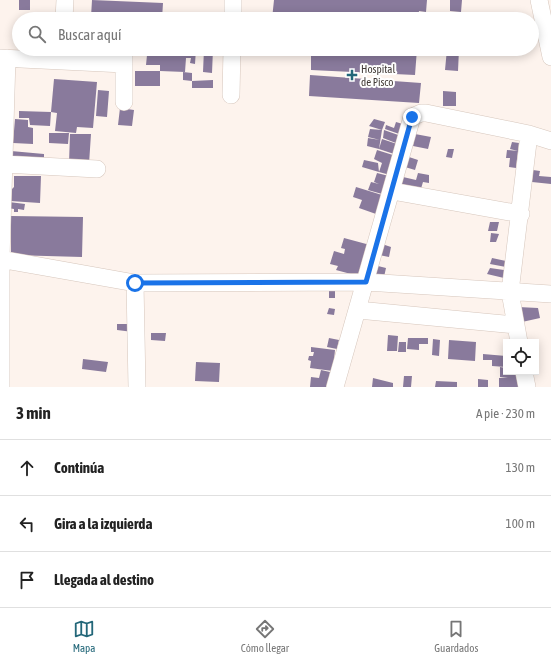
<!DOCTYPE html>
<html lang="es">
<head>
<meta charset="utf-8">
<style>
	:root { --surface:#fff; --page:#f6f6f6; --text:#222; --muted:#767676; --line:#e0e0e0; --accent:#236779 }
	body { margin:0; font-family:"Asap Condensed",sans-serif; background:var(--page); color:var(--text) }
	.controls { position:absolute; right:12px; bottom:12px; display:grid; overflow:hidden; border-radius:0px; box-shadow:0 2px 10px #0003 }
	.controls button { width:36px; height:36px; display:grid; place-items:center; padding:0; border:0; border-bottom:1px solid var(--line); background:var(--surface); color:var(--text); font:20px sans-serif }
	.stop { position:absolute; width:12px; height:12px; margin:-9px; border:3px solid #1a73e8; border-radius:50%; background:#fff }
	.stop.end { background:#1a73e8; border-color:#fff; box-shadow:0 1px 4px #0008 }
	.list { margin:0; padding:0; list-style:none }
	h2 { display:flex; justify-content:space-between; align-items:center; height:52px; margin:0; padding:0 16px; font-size:17px }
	h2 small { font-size:13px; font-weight:400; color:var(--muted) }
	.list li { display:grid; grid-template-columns:26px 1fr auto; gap:12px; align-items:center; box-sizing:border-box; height:56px; padding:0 16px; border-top:1px solid var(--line) }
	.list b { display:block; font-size:15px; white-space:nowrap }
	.list em { font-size:13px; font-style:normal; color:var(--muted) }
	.icon { flex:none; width:22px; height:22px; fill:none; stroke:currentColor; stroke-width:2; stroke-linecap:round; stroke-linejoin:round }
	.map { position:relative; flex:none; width:551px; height:387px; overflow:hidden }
	.search { position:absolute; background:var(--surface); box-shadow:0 2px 10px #0003; left:12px; right:12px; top:12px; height:44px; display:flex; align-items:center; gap:10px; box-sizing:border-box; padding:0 14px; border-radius:22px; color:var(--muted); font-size:15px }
	.sheet { height:220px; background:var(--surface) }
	nav { display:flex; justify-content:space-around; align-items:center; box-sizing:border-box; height:56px; border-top:1px solid var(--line); background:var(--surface); font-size:11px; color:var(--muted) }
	nav a { display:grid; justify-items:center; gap:2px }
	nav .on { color:var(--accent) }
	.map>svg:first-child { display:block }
</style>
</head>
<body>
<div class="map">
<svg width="551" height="387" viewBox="0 0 551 387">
	<rect width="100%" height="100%" fill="#fdf3ed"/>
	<path fill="#897a9c" d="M19,0H30V10H19Z
		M92,0L163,3L162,19L91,17Z
		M274,0H427L426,12L419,11L418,19H272Z
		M450,0H462L461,12L450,11Z
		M449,13L461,14V19H449Z
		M137,49H196L195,64L190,63L191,58H186L185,72L160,71V65H146L147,55H136Z
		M204,49H213L212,73L203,72Z
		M260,49H417L415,75L311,70V56L260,54Z
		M447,49H459L458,71L445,70Z
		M135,71H160V86H135Z
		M183,72L192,73V81L183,80Z
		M310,75L421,83L419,103L309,96Z
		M54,79L97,82L93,128L77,127L76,133L55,131L57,113L51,112Z
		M213,80V88H192V81Z
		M98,90L109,91L107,117L96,116Z
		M443,91L456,92V106H443Z
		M120,108L134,110L132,126L118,125Z
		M19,111L51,112L50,126L30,125L29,118H19Z
		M15,119L28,120V127L33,128V144L13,143Z
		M374,119L385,122L382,130L369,126Z
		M396,122L406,125L402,135L385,129L386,125L394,128Z
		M370,129L382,130L379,149L367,146L368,138L380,140L368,137Z
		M384,130L404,137L401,145L383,138Z
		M49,133H69L68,144L49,143Z
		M70,134H91L89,164L69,163Z
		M415,134L431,137L428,149L413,146Z
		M382,139L400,145L397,155L379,149Z
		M512,142L519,143L516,168L509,167L510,158H506L507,150L518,151L510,149Z
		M448,149H454L452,158L446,157Z
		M377,150L396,156L393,166L385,164L393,166L390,175L379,172L382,163L374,159Z
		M11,151L44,154V160H11Z
		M409,157L418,160L415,170L405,167Z
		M364,160L378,163L379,172L362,167Z
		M533,170L540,171L539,176L551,177V184L532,182Z
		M377,173L389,176L382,194L368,190L371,182L379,184L374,182Z
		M418,173L429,175V183L423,182L420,192L400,187L403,177L416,180Z
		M14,176H41L40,203L10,201L12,189L14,187Z
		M356,187L382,195L376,214L359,208L362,200L353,197Z
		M9,202L25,204L24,210L18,209V212H14V209L8,208Z
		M11,216L83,217L82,257L11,255Z
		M490,222H499L497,231H488Z
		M491,233L499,234L496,242H490Z
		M344,238L370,245L362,277L336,270L338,266L330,264L334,251L344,254L345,249L341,248Z
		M382,244L391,247L389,257L379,255Z
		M492,258L506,261V267L490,264Z
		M374,265L386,268L384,277L372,275Z
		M490,268L504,270V278L487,274Z
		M329,289L335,290V298H329Z
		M518,307L538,308L540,318L522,322Z
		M329,308L335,309L334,315L327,314Z
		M117,324H133V332L117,330Z
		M151,333H166L165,341L151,340Z
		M388,335L398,336L397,351H387Z
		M329,338L339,340L337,349L327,347Z
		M408,338H428V344H419V350L407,349Z
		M433,339L440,340L439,356L432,355Z
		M449,340L476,342L475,361L448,359Z
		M399,342H406V352H398Z
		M311,347L335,350L333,371L310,368L311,361L308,360L309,356H313L314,352H311Z
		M483,354L506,356V367L492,366V360H483Z
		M83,359L108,362L106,372L82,369Z
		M196,362L220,363L219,382L195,381Z
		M500,367L506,368V372H519V387H499V378H508L500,377Z
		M321,370L330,372L328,387H310L311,377L319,378Z
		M404,376H412L411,387H403Z
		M373,378L393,383V387H372Z
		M478,379L488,380V387H478Z
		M436,381L457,382V387H435Z"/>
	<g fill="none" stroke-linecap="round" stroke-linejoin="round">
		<defs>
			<path id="minor" d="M539,0L551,57
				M64,19L65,0
				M233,19V0
				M0,58L124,64
				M231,95L232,49
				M124,102V49
				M3,164L97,169
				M392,191L521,214
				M0,259L135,283L366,282L551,294
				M135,283L137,387
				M358,310L516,325
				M519,342L510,292L529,134
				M524,372L527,387
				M1,387V259L7,58
				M335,387L412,117L421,113H426L529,134L551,141"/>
		</defs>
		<use href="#minor" stroke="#d6c6bc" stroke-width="18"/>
		<use href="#minor" stroke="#fff" stroke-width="17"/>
	</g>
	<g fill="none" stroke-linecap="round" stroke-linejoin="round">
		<path stroke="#1a73e8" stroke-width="5" d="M135,283L366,282L412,117"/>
	</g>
	<path fill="#236779" stroke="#fff" stroke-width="1.5" d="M350 69h4v4h4v4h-4v4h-4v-4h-4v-4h4z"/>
	<g text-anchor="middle" stroke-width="4" stroke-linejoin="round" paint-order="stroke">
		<g font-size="11" fill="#423b37" stroke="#fff" text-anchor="start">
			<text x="361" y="73">Hospital<tspan x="361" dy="13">de Pisco</tspan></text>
		</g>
	</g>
</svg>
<div class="controls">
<button><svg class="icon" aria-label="locate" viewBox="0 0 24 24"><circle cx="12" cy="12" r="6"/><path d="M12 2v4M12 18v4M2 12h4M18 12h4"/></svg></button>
</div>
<div class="stop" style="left:135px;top:283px"></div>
<div class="stop end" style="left:412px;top:117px"></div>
<div class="search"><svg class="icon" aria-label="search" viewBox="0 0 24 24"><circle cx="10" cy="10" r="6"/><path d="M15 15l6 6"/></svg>Buscar aquí</div>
</div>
<section class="sheet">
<h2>3 min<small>A pie · 230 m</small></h2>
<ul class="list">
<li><svg class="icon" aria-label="ahead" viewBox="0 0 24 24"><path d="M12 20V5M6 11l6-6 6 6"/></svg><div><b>Continúa</b></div><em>130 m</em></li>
<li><svg class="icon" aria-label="left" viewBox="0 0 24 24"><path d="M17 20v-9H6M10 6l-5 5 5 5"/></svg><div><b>Gira a la izquierda</b></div><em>100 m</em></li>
<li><svg class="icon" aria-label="arrive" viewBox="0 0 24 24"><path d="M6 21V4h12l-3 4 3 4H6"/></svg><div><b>Llegada al destino</b></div></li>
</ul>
</section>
<nav>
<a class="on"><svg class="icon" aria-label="map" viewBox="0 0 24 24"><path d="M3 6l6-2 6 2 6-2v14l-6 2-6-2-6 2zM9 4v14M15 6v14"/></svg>Mapa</a>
<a><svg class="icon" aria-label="directions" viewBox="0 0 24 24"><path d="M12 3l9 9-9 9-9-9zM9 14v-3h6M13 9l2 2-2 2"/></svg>Cómo llegar</a>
<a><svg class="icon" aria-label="saved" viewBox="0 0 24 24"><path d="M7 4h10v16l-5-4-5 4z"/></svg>Guardados</a>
</nav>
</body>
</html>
